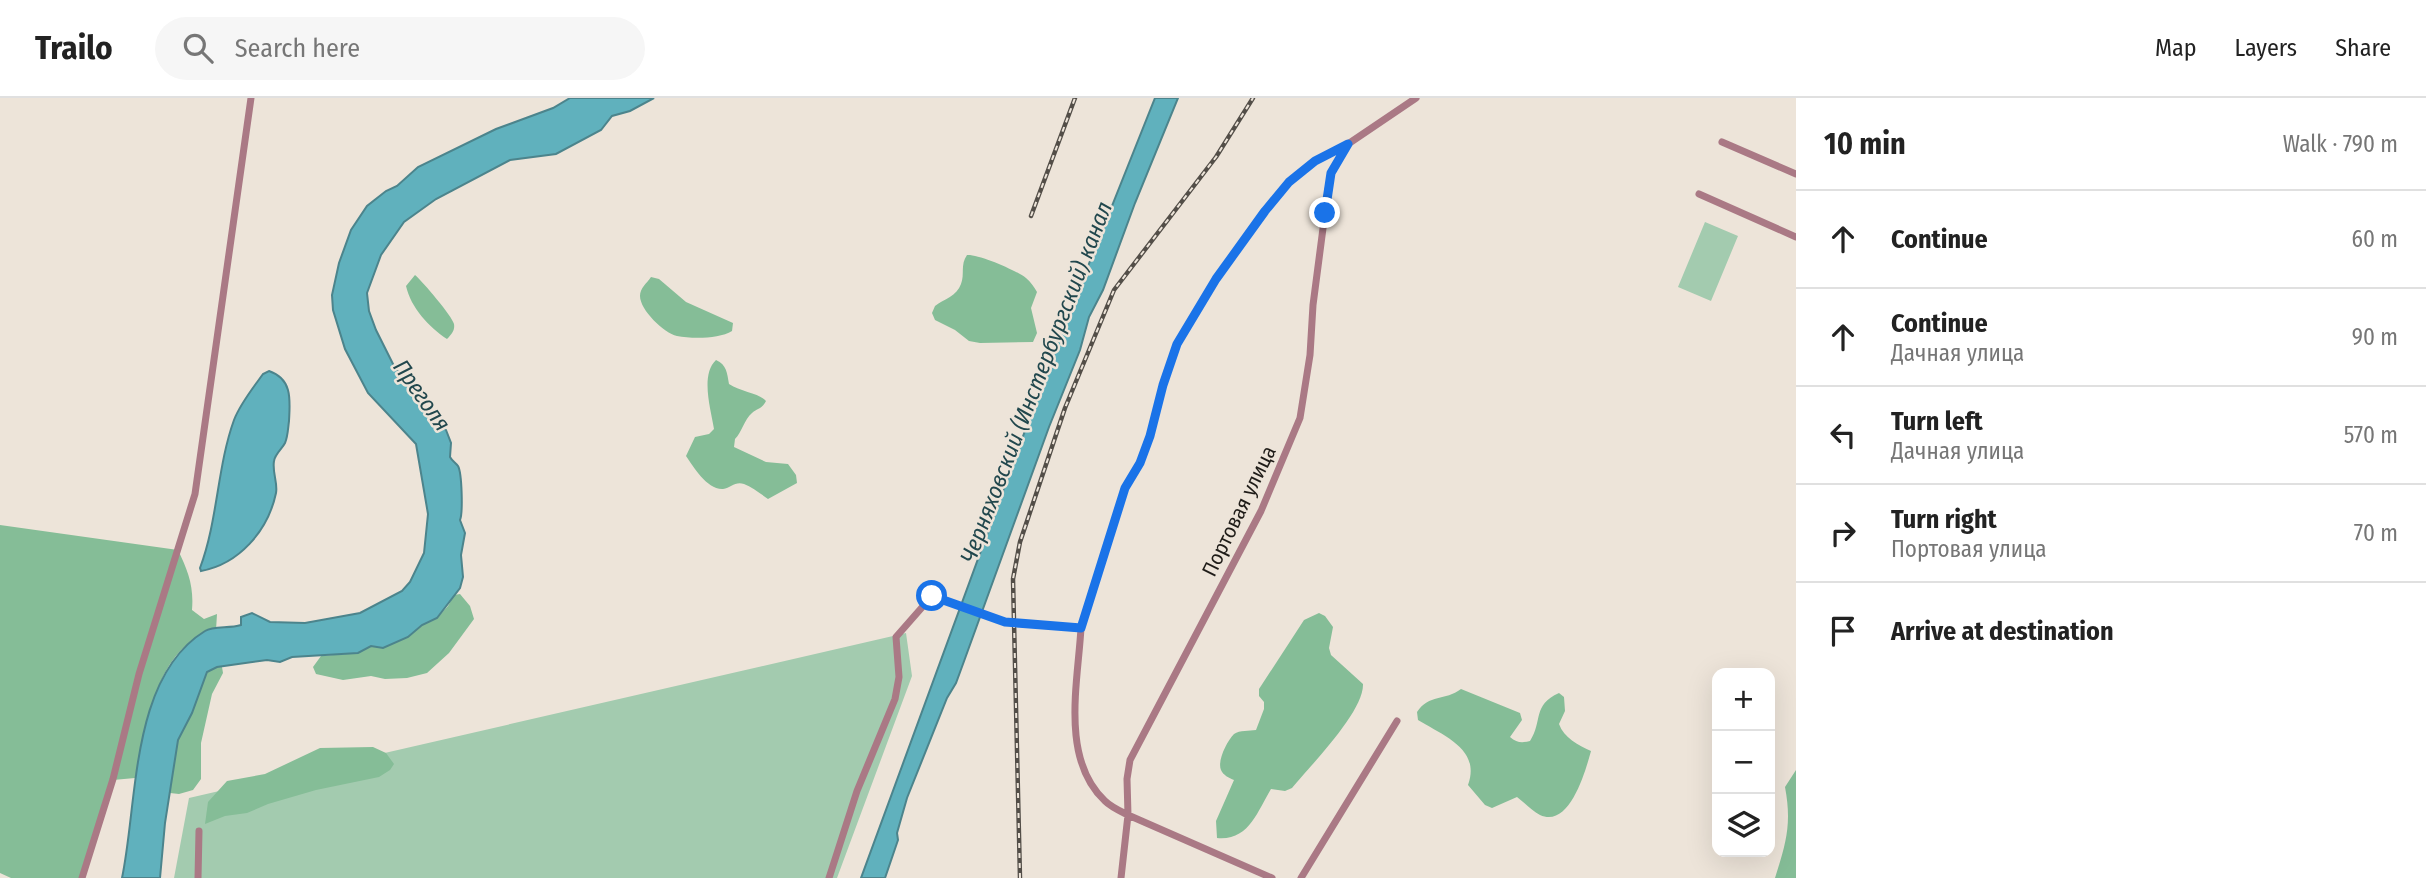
<!DOCTYPE html>
<html lang="en">
<head>
<meta charset="utf-8">
<style>
	:root { --surface:#fff; --page:#f6f6f6; --text:#222; --muted:#767676; --line:#e0e0e0 }
	body { margin:0; font-family:"Fira Sans Condensed",sans-serif; background:var(--page); color:var(--text) }
	.controls { position:absolute; right:21px; bottom:21px; display:grid; overflow:hidden; border-radius:14px; box-shadow:0 7px 28px #0002 }
	.controls button { width:63px; height:63px; display:grid; place-items:center; padding:0; border:0; border-bottom:2px solid var(--line); background:var(--surface); color:var(--text); font:35px sans-serif }
	.stop { position:absolute; width:21px; height:21px; margin:-16px; border:5px solid #1a73e8; border-radius:50%; background:#fff }
	.stop.end { background:#1a73e8; border-color:#fff; box-shadow:0 2px 7px #0008 }
	.list { margin:0; padding:0; list-style:none }
	h2 { display:flex; justify-content:space-between; align-items:center; height:91px; margin:0; padding:0 28px; font-size:30px }
	h2 small { font-size:23px; font-weight:400; color:var(--muted) }
	.list li { display:grid; grid-template-columns:46px 1fr auto; gap:21px; align-items:center; box-sizing:border-box; height:98px; padding:0 28px; border-top:2px solid var(--line) }
	.list b { display:block; font-size:26px; white-space:nowrap }
	.list p { margin:0; font-size:23px; white-space:nowrap; color:var(--muted) }
	.list em { font-size:23px; font-style:normal; color:var(--muted) }
	.icon { flex:none; width:38px; height:38px; fill:none; stroke:currentColor; stroke-width:2; stroke-linecap:round; stroke-linejoin:round }
	.map { position:relative; flex:none; width:1796px; height:780px; overflow:hidden }
	header { display:flex; align-items:center; gap:42px; box-sizing:border-box; height:98px; padding:0 35px; background:var(--surface); border-bottom:2px solid var(--line) }
	header strong { font-size:33px }
	nav { display:flex; gap:38px; margin-inline-start:auto; font-size:24px }
	.search { width:490px; height:63px; background:var(--page); display:flex; align-items:center; gap:18px; box-sizing:border-box; padding:0 24px; border-radius:38px; color:var(--muted); font-size:26px }
	main { display:flex }
	aside { flex:1; background:var(--surface) }
	.map>svg:first-child { display:block }
</style>
</head>
<body>
<header>
<strong>Trailo</strong>
<div class="search"><svg class="icon" aria-label="search" viewBox="0 0 24 24"><circle cx="10" cy="10" r="6"/><path d="M15 15l6 6"/></svg>Search here</div>
<nav><a>Map</a><a>Layers</a><a>Share</a></nav>
</header>
<main>
<div class="map">
<svg width="1796" height="780" viewBox="0 0 1796 780">
	<rect width="100%" height="100%" fill="#ede4d9"/>
	<path fill="#a3cbaf" d="M1705,124L1738,138L1711,203L1678,189Z
		M906,535L912,578L837,780H174L189,700Z"/>
	<path fill="#85bd97" d="M967,157C978,156 1016,172 1026,180C1031,184 1034,189 1037,194L1031,210L1037,235L1033,244L980,245L969,243L955,232L935,222L932,215L935,208C944,201 957,198 961,186C965,176 960,167 967,157Z
		M415,177C423,184 452,218 454,226C455,232 452,236 447,241C429,229 411,210 406,188Z
		M651,179L659,181L686,204L733,225L732,233C719,241 692,241 677,238C664,235 640,212 640,198C640,190 647,185 651,179Z
		M716,262C727,267 727,275 729,286C741,294 759,295 766,303C762,311 758,310 752,315C744,322 742,334 735,341L734,349L766,364L788,366L796,377L797,385L768,401C761,396 752,389 744,386C735,383 731,390 723,391C707,392 693,368 686,358L695,339L709,336L714,331C711,312 700,277 716,262Z
		M0,427L178,452C188,473 194,488 192,512L204,521L217,516L216,532C155,547 147,628 135,680L113,682L82,780H11L0,775Z
		M460,496L470,508L474,521L449,555L427,575L407,580L385,581L371,578L343,582L316,576L313,569L321,558L358,555L371,548L383,550L408,539L422,527L437,520L448,508L454,497Z
		M1319,515L1325,518L1333,529L1329,550L1331,557L1363,586C1364,614 1310,668 1292,690L1285,693L1271,691C1257,714 1249,743 1217,740L1216,723L1234,682C1229,680 1223,677 1221,672C1217,663 1227,643 1234,636C1240,632 1249,633 1256,632L1264,611V604L1259,598V591L1304,522Z
		M217,569H222L223,575L212,596L201,645V681L193,692L179,696L170,695L178,642L192,615L207,574Z
		M1461,591L1520,615L1522,622L1510,639C1517,645 1522,645 1530,643C1543,623 1532,607 1559,595L1564,599L1565,613L1559,626C1564,640 1578,647 1591,653C1586,671 1570,731 1540,717C1532,713 1525,705 1517,699L1492,710L1485,707L1468,687C1481,651 1444,638 1418,622L1417,614C1429,596 1445,603 1461,591Z
		M373,649L386,655L394,666L390,672L379,679L316,692L268,706L247,715L225,718L205,726L208,704L227,683L265,676L320,650Z
		M1796,672V780H1775C1786,745 1792,726 1785,689Z"/>
	<path fill="#60b1bd" stroke="#4c848c" stroke-width="2" d="M570,0H654L630,13L612,18L601,32L556,56L510,62L436,101L404,124L381,157L367,195L369,213L376,232L395,270L412,288L435,323L446,332L451,345L450,359C452,363 456,365 458,368C462,375 463,415 460,422L465,435L461,457L463,479L460,490L437,520L422,527L408,539L383,550L371,548L358,555L292,559L280,564L267,562L217,569L207,574L192,615L178,642L165,725L160,780H122C138,704 130,579 205,533C214,527 229,531 241,527V519L252,515L270,524L305,525L360,515L402,493L410,484L424,455L428,416L416,346L368,295L345,251L333,212L332,197L339,165L351,132L367,108L386,93L397,88L418,69L496,31L553,10Z
		M1155,0H1178L1135,105L1103,192L1089,219L1080,252L1049,329L963,566L956,585L947,600L907,700L897,735L898,742L885,780H861L1055,251Z
		M269,273C293,281 290,303 289,323C288,330 288,338 285,345C282,351 275,356 274,363C272,374 278,385 276,395C268,433 239,466 201,473L200,470C218,422 217,369 234,322C240,306 253,290 263,276Z"/>
	<g fill="none" stroke-linecap="round" stroke-linejoin="round">
		<path stroke="#aa7985" stroke-width="7" d="M1722,44L1796,76
			M1699,96L1796,139
			M1081,530C1078,584 1060,661 1105,703C1111,709 1120,713 1128,717L1272,780
			M82,780L113,681L139,576L195,396L251,0
			M198,780L199,733
			M829,780L857,693L895,601L899,579L896,539L932,498L1005,524L1081,530L1125,390L1140,365L1150,338L1163,287L1177,246L1216,181L1265,113L1289,84L1315,63L1348,46L1416,0
			M1121,780L1128,717L1127,681L1130,662L1261,413L1300,320L1310,257L1313,207L1328,92L1331,75L1347,48
			M1301,780L1397,623"/>
		<defs>
			<path id="rail" d="M1031,118L1075,0
				M1020,780L1013,481L1020,444L1065,310L1114,192L1216,59L1253,0"/>
		</defs>
		<use href="#rail" stroke="#534e48" stroke-width="4.5"/>
		<use href="#rail" stroke="#ede4d9" stroke-width="2" stroke-dasharray="5" stroke-linecap="butt"/>
	</g>
	<g fill="none" stroke-linecap="round" stroke-linejoin="round">
		<path stroke="#1a73e8" stroke-width="9" d="M932,498L1005,524L1081,530L1125,390L1140,365L1150,338L1163,287L1177,246L1216,181L1265,113L1289,84L1315,63L1348,46L1331,75L1325,115"/>
	</g>
	<g text-anchor="middle" stroke-width="5" stroke-linejoin="round" paint-order="stroke">
		<g font-size="21" fill="#1f1c18" stroke="#ede4d9">
			<text transform="translate(1239 413) rotate(-64)" y="7">Портовая улица</text>
		</g>
		<g font-size="23" font-style="italic" fill="#21474d" stroke="#ede4d9">
			<text transform="translate(1036 284) rotate(-69)" y="8">Черняховский (Инстербургский) канал</text>
			<text transform="translate(422 297) rotate(55)" y="8">Преголя</text>
		</g>
	</g>
</svg>
<div class="controls">
<button>+</button>
<button>−</button>
<button><svg class="icon" aria-label="layers" viewBox="0 0 24 24"><path d="M12 4l9 5-9 5-9-5zM3 14l9 5 9-5"/></svg></button>
</div>
<div class="stop" style="left:932px;top:498px"></div>
<div class="stop end" style="left:1325px;top:115px"></div>
</div>
<aside>
<h2>10 min<small>Walk · 790 m</small></h2>
<ul class="list">
<li><svg class="icon" aria-label="ahead" viewBox="0 0 24 24"><path d="M12 20V5M6 11l6-6 6 6"/></svg><div><b>Continue</b></div><em>60 m</em></li>
<li><svg class="icon" aria-label="ahead" viewBox="0 0 24 24"><path d="M12 20V5M6 11l6-6 6 6"/></svg><div><b>Continue</b><p>Дачная улица</p></div><em>90 m</em></li>
<li><svg class="icon" aria-label="left" viewBox="0 0 24 24"><path d="M17 20v-9H6M10 6l-5 5 5 5"/></svg><div><b>Turn left</b><p>Дачная улица</p></div><em>570 m</em></li>
<li><svg class="icon" aria-label="right" viewBox="0 0 24 24"><path d="M7 20v-9h11M14 6l5 5-5 5"/></svg><div><b>Turn right</b><p>Портовая улица</p></div><em>70 m</em></li>
<li><svg class="icon" aria-label="arrive" viewBox="0 0 24 24"><path d="M6 21V4h12l-3 4 3 4H6"/></svg><div><b>Arrive at destination</b></div></li>
</ul>
</aside>
</main>
</body>
</html>
